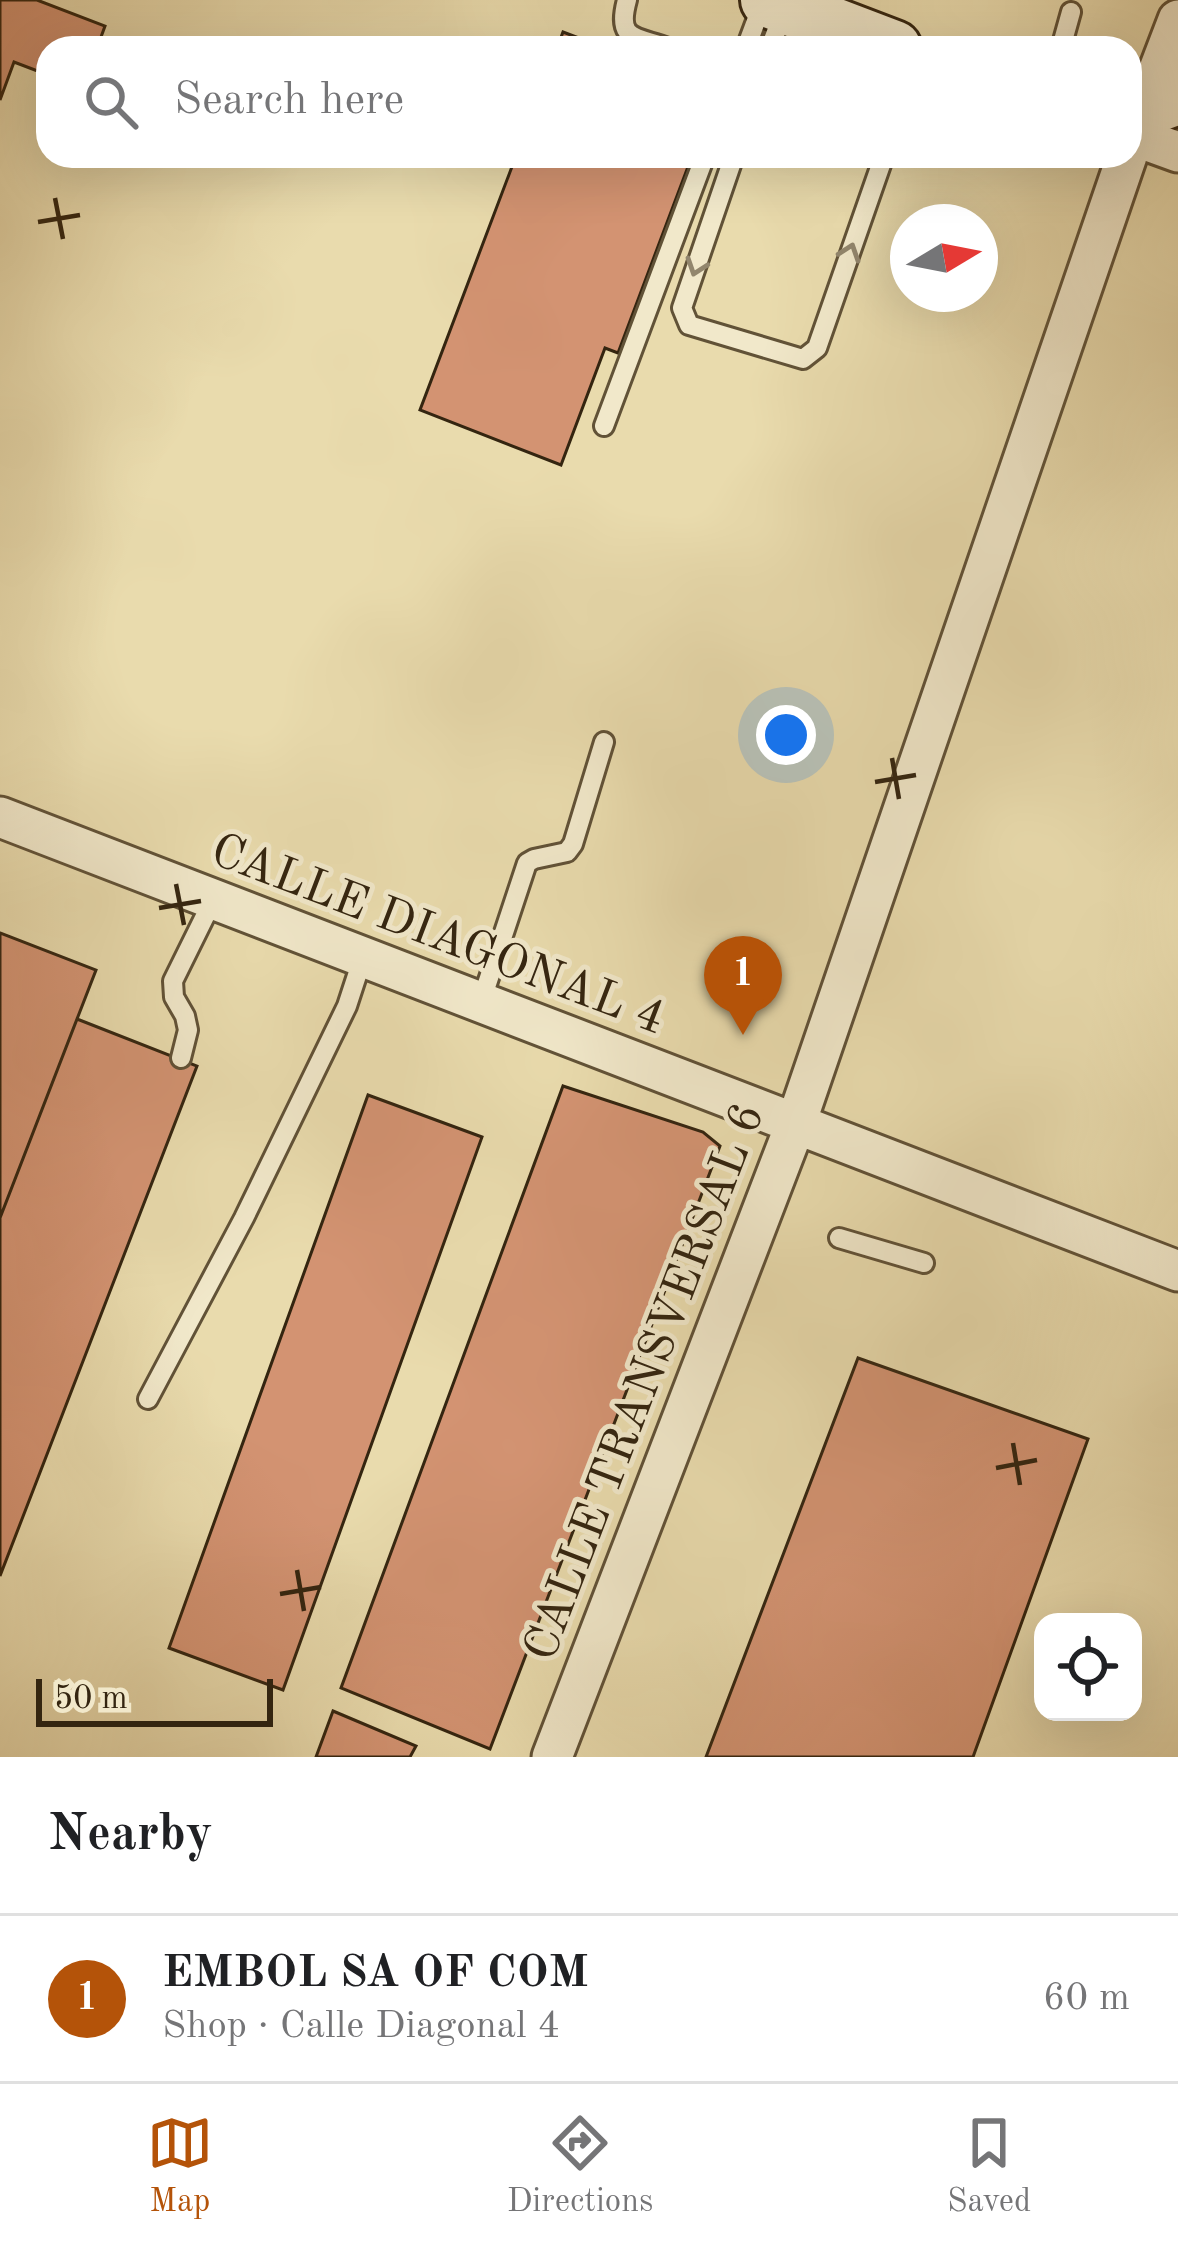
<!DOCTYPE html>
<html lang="en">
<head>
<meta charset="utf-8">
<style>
	:root { --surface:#fff; --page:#f2f2f2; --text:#202124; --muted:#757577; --line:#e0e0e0; --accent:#b45309 }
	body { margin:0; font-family:"Old Standard TT",serif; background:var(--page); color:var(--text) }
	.controls { position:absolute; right:36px; bottom:36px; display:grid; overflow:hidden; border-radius:24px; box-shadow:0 12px 48px #0002 }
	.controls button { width:108px; height:108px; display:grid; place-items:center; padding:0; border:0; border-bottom:3px solid var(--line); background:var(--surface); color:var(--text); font:60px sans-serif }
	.compass { position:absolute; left:890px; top:204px; width:108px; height:108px; border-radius:50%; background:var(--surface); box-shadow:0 12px 48px #0002; rotate:80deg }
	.scale { position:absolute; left:36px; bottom:30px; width:237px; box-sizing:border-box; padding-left:12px; border:6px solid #342510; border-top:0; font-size:33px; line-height:42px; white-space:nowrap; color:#342510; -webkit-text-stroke:9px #f1e8ca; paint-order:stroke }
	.you { position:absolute; left:786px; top:735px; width:42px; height:42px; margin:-30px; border:9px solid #fff; border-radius:50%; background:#1a73e8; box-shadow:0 0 0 18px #1a73e833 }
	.badge { display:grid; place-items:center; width:78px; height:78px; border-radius:50%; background:var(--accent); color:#fff; font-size:39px; font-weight:700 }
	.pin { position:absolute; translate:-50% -99px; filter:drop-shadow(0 3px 6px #0008) }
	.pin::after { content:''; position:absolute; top:63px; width:42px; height:36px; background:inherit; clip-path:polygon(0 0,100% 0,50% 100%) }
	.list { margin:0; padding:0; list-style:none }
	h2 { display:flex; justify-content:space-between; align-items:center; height:156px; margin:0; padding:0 48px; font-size:51px }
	h2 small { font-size:39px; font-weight:400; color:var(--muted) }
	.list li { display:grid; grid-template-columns:78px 1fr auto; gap:36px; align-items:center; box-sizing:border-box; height:168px; padding:0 48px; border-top:3px solid var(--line) }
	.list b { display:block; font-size:45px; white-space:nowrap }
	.list p { margin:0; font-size:39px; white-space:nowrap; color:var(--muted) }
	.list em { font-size:39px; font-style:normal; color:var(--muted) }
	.icon { flex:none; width:66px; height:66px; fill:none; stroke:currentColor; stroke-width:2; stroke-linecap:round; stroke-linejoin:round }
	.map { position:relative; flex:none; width:1178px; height:1757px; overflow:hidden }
	.search { position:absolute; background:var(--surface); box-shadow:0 12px 48px #0002; left:36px; right:36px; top:36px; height:132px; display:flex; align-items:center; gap:30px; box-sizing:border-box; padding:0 42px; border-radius:36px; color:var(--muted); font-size:45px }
	.sheet { height:324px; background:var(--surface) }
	nav { display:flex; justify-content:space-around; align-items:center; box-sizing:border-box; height:168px; border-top:3px solid var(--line); background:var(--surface); font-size:33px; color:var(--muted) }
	nav a { display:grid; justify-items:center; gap:6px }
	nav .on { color:var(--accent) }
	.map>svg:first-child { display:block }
</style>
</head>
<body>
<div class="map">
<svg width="1178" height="1757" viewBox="0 0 1178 1757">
	<rect width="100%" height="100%" fill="#e9dbad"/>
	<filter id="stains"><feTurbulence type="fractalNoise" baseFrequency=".00167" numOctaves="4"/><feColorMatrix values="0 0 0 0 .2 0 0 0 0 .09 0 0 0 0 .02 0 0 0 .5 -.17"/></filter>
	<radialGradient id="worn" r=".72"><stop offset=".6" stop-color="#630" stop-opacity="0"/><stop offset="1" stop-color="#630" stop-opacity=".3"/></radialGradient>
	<path fill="#d39372" stroke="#342510" stroke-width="3" d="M0,0H37L105,26L97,48H48V75L14,62L0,100Z
		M563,32L605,48H557Z
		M516,156H692L618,353L605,348L561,465L420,410Z
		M0,933L96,970L0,1218Z
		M77,1019L197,1066L0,1576V1218Z
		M563,1086L703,1132L720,1146L490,1749L341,1688Z
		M368,1095L482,1137L283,1690L169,1648Z
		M858,1358L1088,1439L973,1757H706Z
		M333,1711L416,1746L410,1757H316Z"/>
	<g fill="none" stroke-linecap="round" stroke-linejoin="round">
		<defs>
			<path id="lane" d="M627,0C616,41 635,36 668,48
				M746,48L762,5
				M770,48L784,11
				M1061,48L1071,12
				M734,156L682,308L689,325L803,359L817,348L884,156
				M604,426L705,156
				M481,1002L527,863L534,859L567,852L573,844L604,742
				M181,1058L188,1030L185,1016L174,997L173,981L213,900
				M839,1238L924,1263
				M148,1399L244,1218L347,1006L363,957"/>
			<path id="street" d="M1137,127L1178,20
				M1134,136L1178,152
				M0,817L1178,1271
				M552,1757L796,1123L1127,156"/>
			<path id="secondary" d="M768,0L894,48
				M1130,111L1142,110L1178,97"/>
		</defs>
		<use href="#lane" stroke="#615237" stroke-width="24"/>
		<use href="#street" stroke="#615237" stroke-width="45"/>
		<use href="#secondary" stroke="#342510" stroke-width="60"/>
		<use href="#lane" stroke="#f1e8ca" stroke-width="18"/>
		<use href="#street" stroke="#f1e8ca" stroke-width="39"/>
		<use href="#secondary" stroke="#f1e8ca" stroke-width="54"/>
	</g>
	<defs><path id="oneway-chevron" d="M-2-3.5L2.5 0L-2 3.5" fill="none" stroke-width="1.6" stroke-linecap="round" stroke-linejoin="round" transform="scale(3)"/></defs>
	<g stroke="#92866d">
		<use href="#oneway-chevron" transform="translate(850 252) rotate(-71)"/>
		<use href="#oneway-chevron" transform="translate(696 267) rotate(109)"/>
	</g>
	<path fill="none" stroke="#342510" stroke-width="4.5" d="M55,198L63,239M38,222L80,215M892,758L899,799M875,782L916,775M176,884L184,925M159,908L201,901M1013,1443L1020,1485M996,1468L1037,1460M297,1570L304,1611M280,1594L321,1587"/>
	<g text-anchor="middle" stroke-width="10" stroke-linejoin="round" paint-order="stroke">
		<g font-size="48" fill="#342510" stroke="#f1e8ca">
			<text transform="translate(439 932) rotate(21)" y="17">CALLE DIAGONAL 4</text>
			<text transform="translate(642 1381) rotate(-69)" y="17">CALLE TRANSVERSAL 6</text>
		</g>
	</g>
	<rect width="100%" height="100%" filter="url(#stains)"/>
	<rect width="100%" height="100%" fill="url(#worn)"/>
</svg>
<div class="controls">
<button><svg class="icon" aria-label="locate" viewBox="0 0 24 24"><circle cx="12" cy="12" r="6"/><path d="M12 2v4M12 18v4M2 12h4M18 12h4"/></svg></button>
</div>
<svg class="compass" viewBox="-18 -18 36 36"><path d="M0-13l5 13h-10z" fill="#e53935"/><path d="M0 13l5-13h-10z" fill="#757577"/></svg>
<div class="scale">50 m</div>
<div class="you"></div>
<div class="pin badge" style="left:743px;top:1035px">1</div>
<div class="search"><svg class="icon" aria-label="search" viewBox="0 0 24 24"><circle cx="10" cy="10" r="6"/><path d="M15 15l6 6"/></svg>Search here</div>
</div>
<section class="sheet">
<h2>Nearby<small></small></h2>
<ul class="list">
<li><span class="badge">1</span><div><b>EMBOL SA OF COM</b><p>Shop · Calle Diagonal 4</p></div><em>60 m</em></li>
</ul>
</section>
<nav>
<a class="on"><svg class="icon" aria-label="map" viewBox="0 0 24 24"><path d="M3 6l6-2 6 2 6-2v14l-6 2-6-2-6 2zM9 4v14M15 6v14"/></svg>Map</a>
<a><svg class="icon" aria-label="directions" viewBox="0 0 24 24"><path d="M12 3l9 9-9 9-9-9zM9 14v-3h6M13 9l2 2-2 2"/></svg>Directions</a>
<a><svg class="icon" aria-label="saved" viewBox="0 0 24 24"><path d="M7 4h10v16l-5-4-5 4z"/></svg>Saved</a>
</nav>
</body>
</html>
